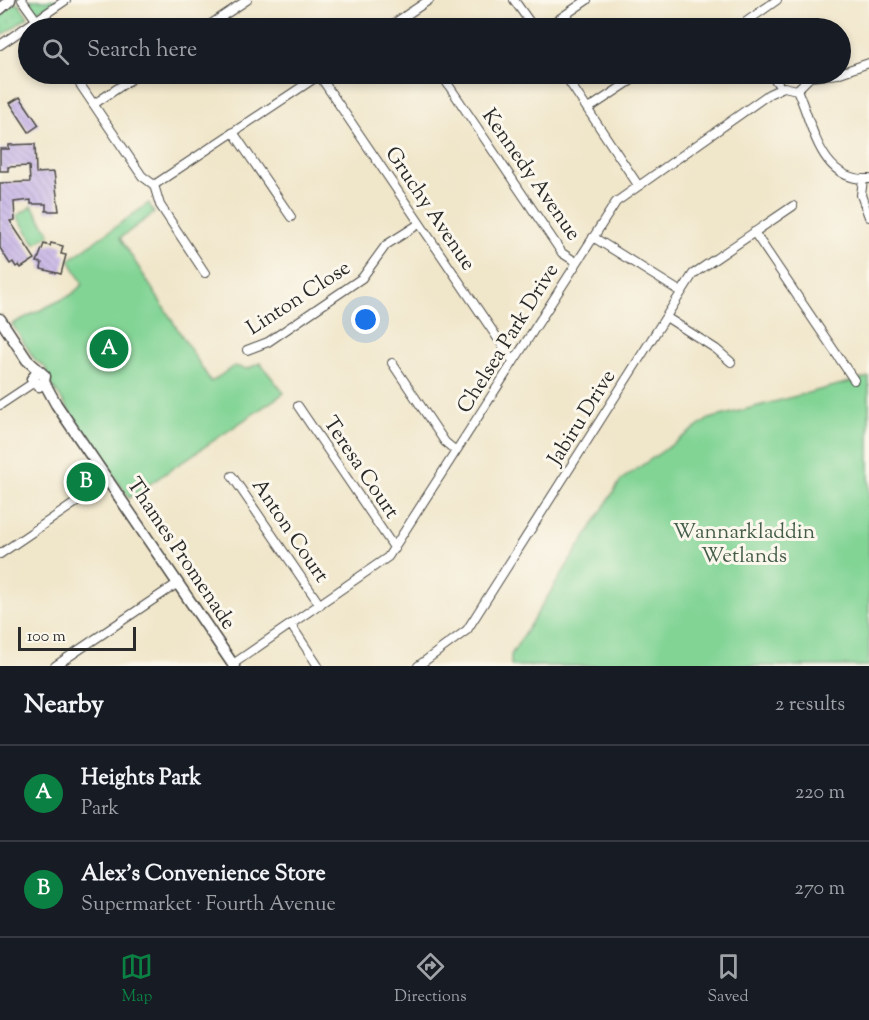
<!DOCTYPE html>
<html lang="en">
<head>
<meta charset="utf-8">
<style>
	:root { --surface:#171b24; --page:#242831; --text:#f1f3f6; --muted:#9ea1a6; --line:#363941; --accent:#0b8043 }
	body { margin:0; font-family:"Sorts Mill Goudy",serif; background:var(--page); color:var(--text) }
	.scale { position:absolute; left:18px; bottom:15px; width:118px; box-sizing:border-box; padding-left:6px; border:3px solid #2b2b2b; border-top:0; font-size:16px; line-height:21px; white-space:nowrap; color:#2b2b2b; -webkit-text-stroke:4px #fbf7ec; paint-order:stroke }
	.you { position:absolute; left:366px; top:320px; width:21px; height:21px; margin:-15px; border:4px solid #fff; border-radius:50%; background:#1a73e8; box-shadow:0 0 0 9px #1a73e833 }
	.badge { display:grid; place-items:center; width:39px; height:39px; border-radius:50%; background:var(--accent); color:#fff; font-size:20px; font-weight:700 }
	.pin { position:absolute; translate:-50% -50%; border:3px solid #fff; box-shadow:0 2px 6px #0006 }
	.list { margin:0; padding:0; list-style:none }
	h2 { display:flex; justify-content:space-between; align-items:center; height:78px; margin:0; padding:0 24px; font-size:26px }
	h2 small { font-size:20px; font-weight:400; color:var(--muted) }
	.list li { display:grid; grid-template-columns:39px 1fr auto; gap:18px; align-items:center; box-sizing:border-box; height:96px; padding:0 24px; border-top:2px solid var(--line) }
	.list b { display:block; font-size:22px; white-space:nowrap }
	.list p { margin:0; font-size:20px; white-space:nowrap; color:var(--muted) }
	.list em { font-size:20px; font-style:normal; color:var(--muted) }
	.icon { flex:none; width:33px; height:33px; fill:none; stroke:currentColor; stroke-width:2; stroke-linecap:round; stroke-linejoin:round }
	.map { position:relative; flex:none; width:869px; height:666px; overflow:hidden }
	.search { position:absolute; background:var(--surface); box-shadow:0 3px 9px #0003; left:18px; right:18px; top:18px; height:66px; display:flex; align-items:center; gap:15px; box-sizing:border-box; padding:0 21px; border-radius:33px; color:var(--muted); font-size:22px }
	.sheet { height:270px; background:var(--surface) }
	nav { display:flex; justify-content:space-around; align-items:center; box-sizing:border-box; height:84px; border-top:2px solid var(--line); background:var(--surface); font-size:16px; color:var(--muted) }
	nav a { display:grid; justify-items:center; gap:3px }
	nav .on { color:var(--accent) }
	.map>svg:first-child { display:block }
</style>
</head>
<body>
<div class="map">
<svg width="869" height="666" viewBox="0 0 869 666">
	<defs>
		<pattern id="grass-dots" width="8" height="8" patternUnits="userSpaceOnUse" patternTransform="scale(1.5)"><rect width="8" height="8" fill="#82d495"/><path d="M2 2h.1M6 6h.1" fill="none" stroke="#70b681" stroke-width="1.8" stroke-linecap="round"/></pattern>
		<pattern id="building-back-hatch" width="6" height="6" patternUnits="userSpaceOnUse" patternTransform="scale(1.5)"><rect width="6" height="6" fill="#bfabe6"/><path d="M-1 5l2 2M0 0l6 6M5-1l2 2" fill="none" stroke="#9b8bbb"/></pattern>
	</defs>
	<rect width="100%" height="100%" fill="#fbf7ec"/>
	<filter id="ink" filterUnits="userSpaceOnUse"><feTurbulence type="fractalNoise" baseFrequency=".0167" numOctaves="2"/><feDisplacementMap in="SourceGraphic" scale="12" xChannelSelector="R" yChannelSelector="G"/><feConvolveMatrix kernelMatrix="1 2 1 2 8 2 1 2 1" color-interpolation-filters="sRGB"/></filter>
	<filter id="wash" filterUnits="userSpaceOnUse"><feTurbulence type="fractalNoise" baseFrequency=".008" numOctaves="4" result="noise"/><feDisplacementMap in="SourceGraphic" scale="24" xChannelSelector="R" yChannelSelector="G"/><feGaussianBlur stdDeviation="1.35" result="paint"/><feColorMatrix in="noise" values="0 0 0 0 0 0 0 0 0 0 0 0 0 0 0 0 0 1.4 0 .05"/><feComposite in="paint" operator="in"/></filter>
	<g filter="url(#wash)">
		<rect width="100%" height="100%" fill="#f0e6ca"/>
		<path fill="url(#grass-dots)" stroke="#568060" stroke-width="1.5" d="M13,4H19L28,17L0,37V17Z"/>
		<path fill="#82d495" stroke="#568060" stroke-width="1.5" d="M30,0H58L38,11L34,9Z
			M149,203L154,213L120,238L211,382L234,366L247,369L260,363L284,393L129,498L49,381L46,368L35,360L12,324L71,295L83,284L69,260Z
			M32,206L50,234L35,244L17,216Z
			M869,377V666H511V655L621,480L709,419Z"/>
		<g id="blocks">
			<path fill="url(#building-back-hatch)" d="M20,97L39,125L29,132L10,103Z
				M35,144L36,173L54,172L59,211H46V204H31V200L14,202L15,220L10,221L35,259L21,268L19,265L16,267L13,262L10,264L0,248V183L30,182L29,166L8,167V171H0V149H9V145Z
				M51,243L63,246L61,254L66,255L61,274L41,269L42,263L37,262L44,244L50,246Z"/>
		</g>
	</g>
	<g filter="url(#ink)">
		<use href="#blocks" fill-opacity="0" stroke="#494743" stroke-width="1.5"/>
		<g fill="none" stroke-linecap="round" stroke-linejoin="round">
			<defs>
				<path id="street" d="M22,0L42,28
					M514,0L534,28
					M403,18L410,28
					M205,28L247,0
					M387,28L429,0
					M546,28L587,0
					M744,28L743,24L777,0
					M0,45L66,0
					M840,73L869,63
					M73,74L142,176L154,185L321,74
					M441,74L562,253L576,262
					M564,74L638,185
					M771,74L781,88
					M319,75L513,361
					M797,90C813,123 819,182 869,179
					M94,104L139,74
					M588,109L641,74
					M233,132L291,217
					M863,180L861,195L869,217
					M154,185L160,205L205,273
					M754,232L854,380
					M593,237L681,292
					M666,317L716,349L731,362
					M247,350L268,342L362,278L386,245L419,224
					M392,363L445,442L456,451
					M0,405L33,383
					M298,406L395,549
					M232,476L320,605
					M0,554L109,480
					M291,625L318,666
					M233,664L388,557L616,202L769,94L784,87L797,90L810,77L838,74
					M55,666L178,583
					M418,666L467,630L693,274L793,206"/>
				<path id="secondary" d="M0,9L10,0
					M0,319L27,360L45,376L44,382L39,386L32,379L38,372
					M44,382L56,404L234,666"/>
			</defs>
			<use href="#street" stroke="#494743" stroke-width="10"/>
			<use href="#secondary" stroke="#494743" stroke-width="13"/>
			<use href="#street" stroke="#fff" stroke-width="8"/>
			<use href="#secondary" stroke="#fff" stroke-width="10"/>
		</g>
	</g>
	<g text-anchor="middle" stroke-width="6" stroke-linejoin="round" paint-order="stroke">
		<g font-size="21" fill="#2b2b2b" stroke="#fbf7ec">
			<text transform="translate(532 174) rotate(55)" y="7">Kennedy Avenue</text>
			<text transform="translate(431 208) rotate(56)" y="7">Gruchy Avenue</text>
			<text transform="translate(298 297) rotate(-33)" y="7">Linton Close</text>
			<text transform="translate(507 338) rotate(-58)" y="7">Chelsea Park Drive</text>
			<text transform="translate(581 417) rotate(-58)" y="7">Jabiru Drive</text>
			<text transform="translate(362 467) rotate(56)" y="7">Teresa Court</text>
			<text transform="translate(291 530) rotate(56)" y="7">Anton Court</text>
			<text transform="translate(182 553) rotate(56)" y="7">Thames Promenade</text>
		</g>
		<g font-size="21" fill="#455e4b" stroke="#fbf7ec">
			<text x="744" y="538">Wannarkladdin<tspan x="744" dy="24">Wetlands</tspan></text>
		</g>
	</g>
</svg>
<div class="scale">100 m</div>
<div class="you"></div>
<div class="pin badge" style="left:109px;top:349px">A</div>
<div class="pin badge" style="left:86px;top:482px">B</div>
<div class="search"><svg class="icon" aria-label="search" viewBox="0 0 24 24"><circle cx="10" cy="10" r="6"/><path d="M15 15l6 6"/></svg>Search here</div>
</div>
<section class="sheet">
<h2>Nearby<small>2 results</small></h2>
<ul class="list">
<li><span class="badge">A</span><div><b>Heights Park</b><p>Park</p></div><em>220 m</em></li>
<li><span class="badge">B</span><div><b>Alex's Convenience Store</b><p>Supermarket · Fourth Avenue</p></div><em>270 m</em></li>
</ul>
</section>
<nav>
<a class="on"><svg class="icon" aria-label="map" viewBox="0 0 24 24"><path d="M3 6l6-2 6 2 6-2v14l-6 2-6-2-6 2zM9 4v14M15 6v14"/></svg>Map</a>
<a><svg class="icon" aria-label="directions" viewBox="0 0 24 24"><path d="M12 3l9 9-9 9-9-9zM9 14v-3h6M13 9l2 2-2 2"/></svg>Directions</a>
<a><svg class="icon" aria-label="saved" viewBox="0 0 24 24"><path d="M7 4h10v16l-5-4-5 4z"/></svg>Saved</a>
</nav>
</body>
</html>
